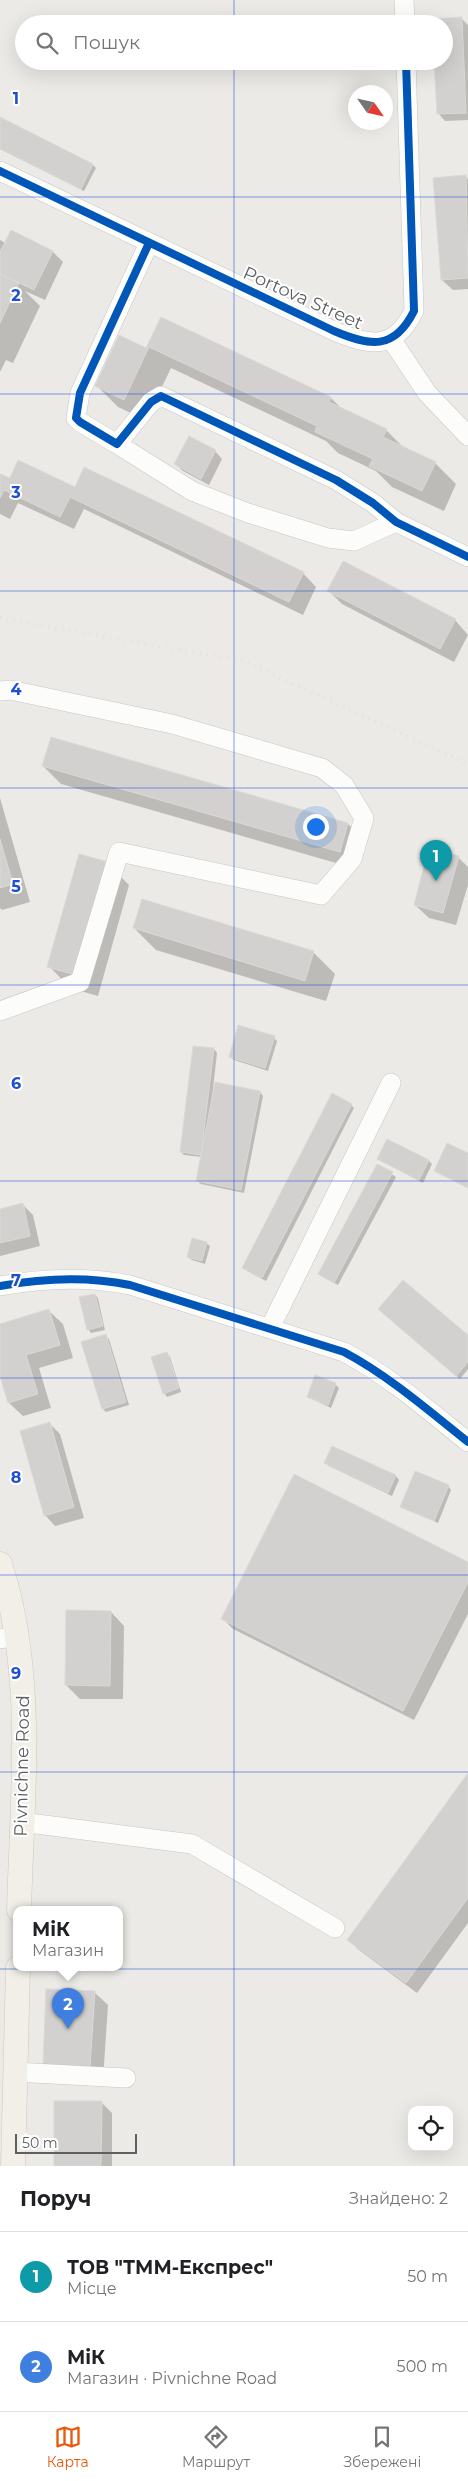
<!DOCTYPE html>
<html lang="uk">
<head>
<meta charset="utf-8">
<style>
	:root { --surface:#fff; --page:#f6f6f6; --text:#202124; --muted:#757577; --line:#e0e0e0; --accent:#ea580c }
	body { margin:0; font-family:Montserrat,sans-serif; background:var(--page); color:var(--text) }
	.controls { position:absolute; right:15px; bottom:15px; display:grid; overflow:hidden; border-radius:10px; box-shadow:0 5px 20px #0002 }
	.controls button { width:45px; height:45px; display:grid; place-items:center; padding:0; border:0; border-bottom:1px solid var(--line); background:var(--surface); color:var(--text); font:25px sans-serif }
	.compass { position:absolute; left:348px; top:85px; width:45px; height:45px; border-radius:50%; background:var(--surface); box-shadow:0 5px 20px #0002; rotate:124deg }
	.scale { position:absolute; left:15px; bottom:12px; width:122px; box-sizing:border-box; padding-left:5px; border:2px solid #5d6063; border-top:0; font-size:14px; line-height:18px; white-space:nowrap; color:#5d6063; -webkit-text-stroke:4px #fff; paint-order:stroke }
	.you { position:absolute; left:315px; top:826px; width:18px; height:18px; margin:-12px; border:4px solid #fff; border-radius:50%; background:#1a73e8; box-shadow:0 0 0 8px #1a73e833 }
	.badge { display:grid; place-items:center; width:32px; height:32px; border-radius:50%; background:var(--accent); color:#fff; font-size:16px; font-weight:700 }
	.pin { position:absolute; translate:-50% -41px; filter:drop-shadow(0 1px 2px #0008) }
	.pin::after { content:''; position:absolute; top:26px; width:18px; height:15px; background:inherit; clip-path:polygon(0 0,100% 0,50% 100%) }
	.popup { position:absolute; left:13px; top:1906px; width:110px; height:65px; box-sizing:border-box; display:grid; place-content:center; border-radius:10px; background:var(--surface); filter:drop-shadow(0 1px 4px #0005); font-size:16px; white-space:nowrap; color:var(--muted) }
	.popup b { font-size:19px; color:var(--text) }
	.popup::after { content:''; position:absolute; left:50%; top:100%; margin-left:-10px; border:10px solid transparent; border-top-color:var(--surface) }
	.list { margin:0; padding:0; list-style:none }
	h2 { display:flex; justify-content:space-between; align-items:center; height:65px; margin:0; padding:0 20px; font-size:21px }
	h2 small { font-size:16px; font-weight:400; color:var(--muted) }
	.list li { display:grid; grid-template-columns:32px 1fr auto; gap:15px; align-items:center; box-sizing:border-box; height:90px; padding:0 20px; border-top:1px solid var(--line) }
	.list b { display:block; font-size:19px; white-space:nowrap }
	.list p { margin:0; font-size:16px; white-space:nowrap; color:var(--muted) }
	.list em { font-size:16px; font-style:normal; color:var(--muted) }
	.icon { flex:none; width:28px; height:28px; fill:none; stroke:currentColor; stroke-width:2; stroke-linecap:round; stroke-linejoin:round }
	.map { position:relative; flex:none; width:468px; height:2166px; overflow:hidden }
	.search { position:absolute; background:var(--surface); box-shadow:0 5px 20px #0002; left:15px; right:15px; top:15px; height:55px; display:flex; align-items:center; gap:12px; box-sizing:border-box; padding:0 18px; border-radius:28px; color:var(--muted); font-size:19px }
	.sheet { height:245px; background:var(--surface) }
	nav { display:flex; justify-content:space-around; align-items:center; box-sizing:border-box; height:70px; border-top:1px solid var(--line); background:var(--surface); font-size:14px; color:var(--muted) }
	nav a { display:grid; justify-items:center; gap:2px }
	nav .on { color:var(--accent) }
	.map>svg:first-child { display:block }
</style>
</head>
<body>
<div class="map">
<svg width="468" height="2166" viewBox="0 0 468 2166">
	<rect width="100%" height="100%" fill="#ebeae7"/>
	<path fill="#0003" d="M462,19L468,25V120L445,121L438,113L444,61Z
		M0,119L93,165L96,168L84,191L0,149Z
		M466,177L468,179V289L453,290L442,280Z
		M0,240L6,243L53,252L63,262L45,300L25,291L40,306L13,363L6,360L0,372Z
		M161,318L331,398L342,409L386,430L404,448L435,463L456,484L444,511L392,487L376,471L338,453L326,441L171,368L146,420L118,407L96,385L146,350Z
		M215,451L222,459L209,485L183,471L175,464Z
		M0,475L10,480L75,488L303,573L316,587L303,615L84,509L74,529L18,503L10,519L0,514Z
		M329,591L455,620L468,635L454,662L342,604Z
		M43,766L348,824L366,842L357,869L61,784Z
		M0,798L30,902L2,910L0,908Z
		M458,857L468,867V885L456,925L429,918L415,905Z
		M107,863L129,885L98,996L70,988L49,966Z
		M134,928L313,952L335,974L326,1001L156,950Z
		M274,1038L277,1041L268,1071L234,1060L230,1057Z
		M214,1049L217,1053L212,1098L260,1092L263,1096L244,1193L201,1184L197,1181L202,1157L184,1155L181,1152Z
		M351,1105L354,1108L266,1281L247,1271L244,1268Z
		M468,1155V1188L435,1170Z
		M378,1159L429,1161L432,1164L423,1183Z
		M377,1165L396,1177L338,1285L319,1274Z
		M22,1204L33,1215L40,1246L0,1256V1210Z
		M206,1243L210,1246L205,1264L192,1260L188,1257Z
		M95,1295L98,1298L105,1330L91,1333L88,1329Z
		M49,1311L63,1324L73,1358L39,1368L51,1408L23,1416L9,1403L0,1372V1326Z
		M383,1313L468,1337V1369L460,1379Z
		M105,1336L109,1339L129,1405L106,1412L103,1409Z
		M167,1353L170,1357L181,1392L167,1397L164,1393Z
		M335,1384L339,1388L331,1408L308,1397Z
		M49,1423L60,1434L84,1518L55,1526L45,1515Z
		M333,1447L396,1476L399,1480L392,1496L329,1466L325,1463Z
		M448,1486L451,1490L438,1523L402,1507Z
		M468,1563V1614L414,1720L233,1629L222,1618Z
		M111,1612L124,1626L123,1699H80L66,1685Z
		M468,1775V1923L417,1993L359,1950L348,1940Z
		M94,1992L108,2005L103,2080L58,2079Z
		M101,2102L112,2113V2166H55Z"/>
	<path fill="#d2d1cf" stroke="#dad9d6" d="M462,17L466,113L437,114L434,61H444V24H433V19Z
		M0,117L93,164L81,189L0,148Z
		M466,175L468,278L441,280L433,178Z
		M11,230L53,251L34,290L0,274V252Z
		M0,274L19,283L0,323Z
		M161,317L331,397L329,402L387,429L383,437L436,462L422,491L369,466L373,459L315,432L317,426L149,347L124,400L95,386L119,335L146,348Z
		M189,436L216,450L201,479L174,464Z
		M18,460L75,487L84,467L304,572L289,602L70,497L60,517L4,490L0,498V474L10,478Z
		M343,561L456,619L440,649L327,591Z
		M51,737L348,823L340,852L42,766Z
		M0,839L13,884L0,888Z
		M429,847L459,856L443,913L414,905Z
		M79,854L108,862L76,975L47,967Z
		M142,899L314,951L305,981L133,928Z
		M238,1025L275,1036L265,1068L229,1057Z
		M193,1046L214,1048L201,1155L180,1152Z
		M215,1082L260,1091L241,1190L196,1181Z
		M332,1093L352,1104L262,1278L242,1268Z
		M387,1139L429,1160L419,1180L377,1159Z
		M447,1143L468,1153V1188L434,1171Z
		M377,1164L393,1172L334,1283L318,1274Z
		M23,1203L30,1236L0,1243V1209Z
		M192,1238L207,1242L202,1261L187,1257Z
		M403,1280L468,1335V1362L456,1376L378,1309Z
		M95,1294L103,1326L87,1330L79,1297Z
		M49,1309L60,1345L26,1355L38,1394L8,1403L0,1376V1324Z
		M106,1334L126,1402L102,1409L81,1342Z
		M167,1352L179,1388L163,1394L151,1357Z
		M315,1375L336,1383L328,1405L307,1397Z
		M50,1422L74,1507L44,1516L20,1431Z
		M332,1446L396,1475L388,1493L324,1463Z
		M415,1471L449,1485L434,1521L400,1507Z
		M294,1474L468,1562V1582L403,1711L221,1619Z
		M66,1610L111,1611L110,1686L65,1685Z
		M468,1773V1898L406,1983L347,1940Z
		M46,1989L95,1991L90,2067L43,2066Z
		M54,2101H102L101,2166H54Z"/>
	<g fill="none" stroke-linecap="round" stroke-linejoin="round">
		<defs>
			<path id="minor" d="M404,0L405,24
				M0,171L334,331C370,346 394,351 414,311L406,61
				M149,243L80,393L76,418L80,422L117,444L151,402L161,396L336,480L373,503L396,522L468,557
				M391,339L427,393L468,436
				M117,444L192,491L248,513L328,538L354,541L396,522
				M0,691L10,690L172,724L322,768L344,785L364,818L352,859L321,895L119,852L80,982L0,1011
				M0,1286C44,1278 86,1276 130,1285L344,1352C389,1376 428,1410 468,1442
				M270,1328L391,1083
				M0,1639L18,1636
				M21,1822L192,1844L335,1928
				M15,2072L126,2078"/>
			<path id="major" d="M0,1564C36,1675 22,1795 19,1910
				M13,2166L18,1968"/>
		</defs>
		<use href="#minor" stroke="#c6c6c6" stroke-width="20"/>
		<use href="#major" stroke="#d0c8b8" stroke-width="25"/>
		<use href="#minor" stroke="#fcfcfb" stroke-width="19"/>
		<use href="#major" stroke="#f2efe9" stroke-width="24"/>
		<path stroke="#e2e2e2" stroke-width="4" stroke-dasharray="1 6" stroke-linecap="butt" d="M0,618L244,661L468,764"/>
		<defs>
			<path id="cycleway" d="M0,171L334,331C370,346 394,351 414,311L406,61
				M149,243L80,393L76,418L80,422L117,444L151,402L161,396L336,480L373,503L396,522L468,557
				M0,1286C44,1278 86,1276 130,1285L344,1352C389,1376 428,1410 468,1442"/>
		</defs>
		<use href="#cycleway" stroke="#fff" stroke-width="11"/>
		<use href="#cycleway" stroke="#0057b8" stroke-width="8"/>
	</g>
	<path fill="none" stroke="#1d4ed8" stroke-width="1" stroke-opacity="0.55" d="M234,0V24M234,61V2166M0,197H468M0,394H468M0,591H468M0,788H468M0,985H468M0,1181H468M0,1378H468M0,1575H468M0,1772H468M0,1969H468"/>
	<g text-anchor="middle" stroke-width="4" stroke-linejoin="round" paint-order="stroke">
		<g font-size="18" fill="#5d6063" stroke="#fff">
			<text transform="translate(303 298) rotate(24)" y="6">Portova Street</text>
			<text transform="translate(22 1766) rotate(-89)" y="6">Pivnichne Road</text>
		</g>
	</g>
	<g font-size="16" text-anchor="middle" font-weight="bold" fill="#1d4ed8" stroke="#fff" stroke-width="4" stroke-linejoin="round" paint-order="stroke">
		<text x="16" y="104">1</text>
		<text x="16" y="301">2</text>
		<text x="16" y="498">3</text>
		<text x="16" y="695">4</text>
		<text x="16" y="892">5</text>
		<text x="16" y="1089">6</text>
		<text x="16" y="1286">7</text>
		<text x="16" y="1483">8</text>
		<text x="16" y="1679">9</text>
	</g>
</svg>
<div class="controls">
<button><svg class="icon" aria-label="locate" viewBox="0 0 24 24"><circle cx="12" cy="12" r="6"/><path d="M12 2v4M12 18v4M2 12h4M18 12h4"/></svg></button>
</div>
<svg class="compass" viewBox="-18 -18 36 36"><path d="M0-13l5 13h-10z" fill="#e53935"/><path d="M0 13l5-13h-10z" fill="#757577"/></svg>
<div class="scale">50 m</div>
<div class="you"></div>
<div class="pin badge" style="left:436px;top:881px;background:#0f9aa8">1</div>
<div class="pin badge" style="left:68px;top:2029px;background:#3f7fe0">2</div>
<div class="popup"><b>МіК</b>Магазин</div>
<div class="search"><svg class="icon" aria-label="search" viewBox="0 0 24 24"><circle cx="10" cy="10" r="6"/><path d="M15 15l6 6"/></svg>Пошук</div>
</div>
<section class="sheet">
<h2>Поруч<small>Знайдено: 2</small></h2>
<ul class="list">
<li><span class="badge" style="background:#0f9aa8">1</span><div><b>ТОВ &quot;ТММ-Експрес&quot;</b><p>Місце</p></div><em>50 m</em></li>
<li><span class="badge" style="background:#3f7fe0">2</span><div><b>МіК</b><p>Магазин · Pivnichne Road</p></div><em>500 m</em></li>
</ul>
</section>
<nav>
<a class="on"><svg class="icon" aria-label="map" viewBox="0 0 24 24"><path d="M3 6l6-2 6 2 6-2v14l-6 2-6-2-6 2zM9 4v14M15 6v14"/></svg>Карта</a>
<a><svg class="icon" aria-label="directions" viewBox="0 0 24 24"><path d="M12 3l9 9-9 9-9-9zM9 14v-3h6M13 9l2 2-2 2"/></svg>Маршрут</a>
<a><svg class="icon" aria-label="saved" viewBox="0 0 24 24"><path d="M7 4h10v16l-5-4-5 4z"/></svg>Збережені</a>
</nav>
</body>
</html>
